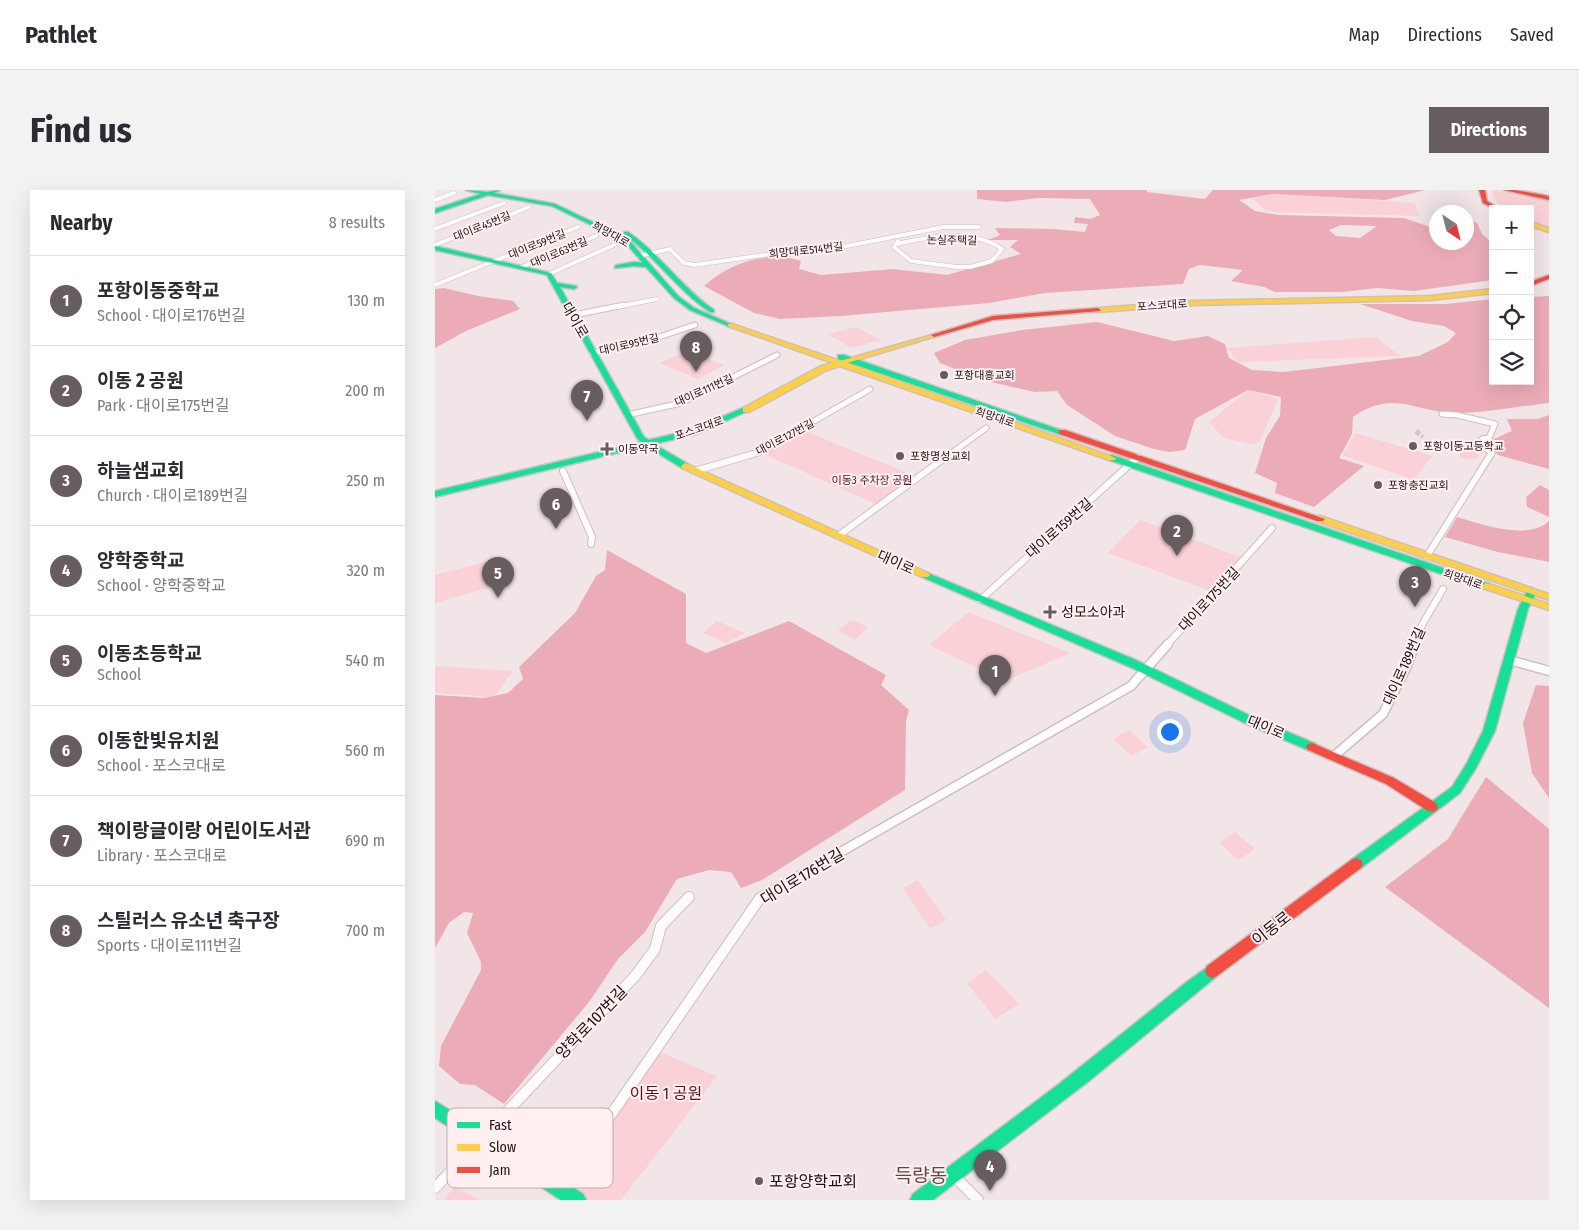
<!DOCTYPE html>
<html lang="en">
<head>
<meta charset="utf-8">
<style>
	:root { --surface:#fff; --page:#f2f2f3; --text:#2b2b33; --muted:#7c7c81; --line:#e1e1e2; --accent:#675c5e }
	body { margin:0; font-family:"Fira Sans Condensed","Noto Sans KR",sans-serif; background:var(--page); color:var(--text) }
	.controls { position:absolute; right:15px; top:15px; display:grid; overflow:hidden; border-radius:0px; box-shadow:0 5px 20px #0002 }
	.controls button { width:45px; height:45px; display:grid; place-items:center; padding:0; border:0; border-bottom:1px solid var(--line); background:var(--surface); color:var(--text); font:25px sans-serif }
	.compass { position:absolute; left:994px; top:15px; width:45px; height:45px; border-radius:50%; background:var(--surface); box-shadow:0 5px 20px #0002; rotate:145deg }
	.you { position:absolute; left:734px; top:541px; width:18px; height:18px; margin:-12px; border:4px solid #fff; border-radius:50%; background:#1a73e8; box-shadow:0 0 0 8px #1a73e833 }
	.badge { display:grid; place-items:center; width:32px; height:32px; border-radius:50%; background:var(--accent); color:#fff; font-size:16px; font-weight:700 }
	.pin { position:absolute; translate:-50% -41px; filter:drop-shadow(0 1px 2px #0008) }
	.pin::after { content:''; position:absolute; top:26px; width:18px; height:15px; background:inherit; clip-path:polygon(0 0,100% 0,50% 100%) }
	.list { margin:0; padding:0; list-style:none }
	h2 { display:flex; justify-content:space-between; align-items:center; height:65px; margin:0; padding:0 20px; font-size:21px }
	h2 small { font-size:16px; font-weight:400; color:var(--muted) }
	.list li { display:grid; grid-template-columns:32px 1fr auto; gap:15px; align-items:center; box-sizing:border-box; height:90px; padding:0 20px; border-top:1px solid var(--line) }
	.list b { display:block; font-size:19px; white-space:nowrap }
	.list p { margin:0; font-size:16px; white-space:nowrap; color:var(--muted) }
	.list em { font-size:16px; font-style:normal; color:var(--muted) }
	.icon { flex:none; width:28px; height:28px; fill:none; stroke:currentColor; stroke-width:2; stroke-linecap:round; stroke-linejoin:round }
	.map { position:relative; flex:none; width:1114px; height:1010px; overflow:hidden; border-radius:0px }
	header { display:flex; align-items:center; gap:30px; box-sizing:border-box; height:70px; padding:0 25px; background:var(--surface); border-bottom:1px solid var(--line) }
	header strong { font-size:24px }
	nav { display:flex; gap:28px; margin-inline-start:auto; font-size:18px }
	.intro { display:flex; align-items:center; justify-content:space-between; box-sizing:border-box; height:120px; padding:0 30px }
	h1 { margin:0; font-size:35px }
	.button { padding:12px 22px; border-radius:0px; background:var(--accent); color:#fff; font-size:18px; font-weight:700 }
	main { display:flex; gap:30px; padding:0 30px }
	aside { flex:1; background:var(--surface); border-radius:0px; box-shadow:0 5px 20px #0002 }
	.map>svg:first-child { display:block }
</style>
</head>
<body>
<header>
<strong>Pathlet</strong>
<nav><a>Map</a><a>Directions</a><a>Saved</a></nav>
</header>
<div class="intro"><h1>Find us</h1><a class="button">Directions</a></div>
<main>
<aside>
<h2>Nearby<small>8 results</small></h2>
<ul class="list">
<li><span class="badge">1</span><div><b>포항이동중학교</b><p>School · 대이로176번길</p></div><em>130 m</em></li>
<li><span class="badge">2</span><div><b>이동 2 공원</b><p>Park · 대이로175번길</p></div><em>200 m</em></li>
<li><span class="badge">3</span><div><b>하늘샘교회</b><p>Church · 대이로189번길</p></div><em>250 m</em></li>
<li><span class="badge">4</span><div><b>양학중학교</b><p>School · 양학중학교</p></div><em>320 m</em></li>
<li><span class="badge">5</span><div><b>이동초등학교</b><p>School</p></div><em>540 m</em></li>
<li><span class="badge">6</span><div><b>이동한빛유치원</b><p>School · 포스코대로</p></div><em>560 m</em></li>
<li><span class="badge">7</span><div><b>책이랑글이랑 어린이도서관</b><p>Library · 포스코대로</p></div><em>690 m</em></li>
<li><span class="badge">8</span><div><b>스틸러스 유소년 축구장</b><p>Sports · 대이로111번길</p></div><em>700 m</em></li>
</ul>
</aside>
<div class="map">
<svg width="1114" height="1010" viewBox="0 0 1114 1010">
	<rect width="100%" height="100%" fill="#f2e5e7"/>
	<path fill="#f9d1d7" d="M1061,0L1114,10V38L1095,32V19H1070L1060,10L1057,1Z
		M841,4L979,13L985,26L838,22L831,20L817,9Z
		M421,137L446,150L416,158L393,144Z
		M941,147L965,166L802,172L792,158Z
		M252,161L289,175L263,189L225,173Z
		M814,200L843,209L825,251L819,255L789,248L774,232Z
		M366,239L484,288L445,316L325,262Z
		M921,243L997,266L979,290L907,265Z
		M1023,252L1040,253L1044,269H1026Z
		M705,330L810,369L781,403L673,363Z
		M70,367L75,391L0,413V385Z
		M534,422L635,463L570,491L494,455Z
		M416,430L433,437L420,450L403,440Z
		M282,431L310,443L291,453L268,443Z
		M0,476L78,481L59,507L0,503Z
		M694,540L713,557L697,566L678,549Z
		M800,642L820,659L804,670L784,653Z
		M483,690L511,730L495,739L468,698Z
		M551,780L584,814L560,829L532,793Z
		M224,862L282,886L186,1010H142L122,999Z
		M21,996L44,1010H8Z"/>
	<path fill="#ebacb8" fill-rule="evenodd" d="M542,0H712V2L770,9L778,0H990L950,10L839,4L804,10L820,21L843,25L969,28L1001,39L1002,52H1032V28L1042,33L1047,44L1058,54V90L979,101L942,98L907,102H840L829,97L796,91L808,80L765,75L754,79L748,94L610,103L554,113L406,126L345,129L319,123L269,96C294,73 333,60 366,71L364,79L386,85L458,79L512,85L586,64L575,57L583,50H553L565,45L560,38L618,39L650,42L653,34L639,33L640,27L655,29L665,25L655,9L603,8L572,12L542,9ZM906,35L942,36L925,48L901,46L894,40Z
		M9,98L43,106L78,111L85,119L31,141L0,158V99Z
		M1114,106V213C1084,216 1052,223 1022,223C980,223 959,198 918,227L917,244L904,268L929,276L879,317L840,303L842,293L820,283L831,248L845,226L846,207L813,200L760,229L750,260L734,262L719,259L680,246L632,215L622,201L600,202L547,190L505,173L499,163L530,150L587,140L662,132L739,151L773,146L790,154L794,168L817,180L848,182L984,166L1013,152L1021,143L1009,136L977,131L925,114H1011L1058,109V191H1095V107Z
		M1114,225V279L1063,265L1050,253L1077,241L1072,229H1103Z
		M1105,295L1114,300V327L1092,317L1091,307Z
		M1022,327C1046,334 1093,351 1114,331V372L1063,362L1010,347Z
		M172,360L251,404V453L271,463L354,431L451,485L446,495L474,520L471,531L470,600L327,690L306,698L296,682L274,680L242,689L210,742L183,769L154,812L69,914L40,895L25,894L4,876L6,856L46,780V772L32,743L38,723L29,722L14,733L0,758V505L49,508L73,503L88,489L84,477L140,423L161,386L170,380Z
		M1101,495L1114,496V608L1097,583L1088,533Z
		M1051,587L1114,639V818L950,697L1013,649Z"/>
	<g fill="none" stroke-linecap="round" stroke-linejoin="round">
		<path stroke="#d2c6c7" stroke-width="5" stroke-dasharray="5 2.5" stroke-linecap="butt" d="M981,241L988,247"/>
		<defs>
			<path id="street-far4" d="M0,10L19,3
				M0,39L69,13
				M461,54C493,47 538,38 567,59L557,71L535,77H522L476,71L459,57L463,51
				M0,55L94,17
				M204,66L235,59L249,73L260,75L349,62L412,56L509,37H544
				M87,77L161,46
				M114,84L179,55
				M0,95L143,37
				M182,117L222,109"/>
			<path id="street-far3" d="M139,125L189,115
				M157,163L221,148L260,135
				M1007,224L1022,225L1060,234L1054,248L1047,249L1043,253L1057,263L1056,265
				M192,225L246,213L342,165
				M314,265L325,262L435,199
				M514,265L551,238"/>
			<path id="street-far2" d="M128,281L157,347L156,354
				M260,281L318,264
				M403,346L515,264
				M992,366L1056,264
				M545,410L703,267
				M732,455L837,338
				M980,455L987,435L1008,399"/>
			<path id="street-far1" d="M1074,470L1114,481
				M899,566L948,524L972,476L980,454
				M341,699L696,496L733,454"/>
			<path id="street" d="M516,983L543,1010
				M0,998L201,785L220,759L226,736L254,707
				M121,999L136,983L325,708L343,698"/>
			<path id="fast" d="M31,0L52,2L65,0L59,3L120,14L193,49L243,106L259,118L298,135L293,136L255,120L239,108L211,77L199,76L180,78V76L182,75L199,72L208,73L189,51L117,16L53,5L0,23V19L46,4Z
				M189,42H193C225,64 247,98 279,120V122H275C242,100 221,67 189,44Z
				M0,56L116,83L122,93L141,96L142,97L139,99L125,97L209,247L214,250L256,240L308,218L315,220L262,244L219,254L253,274V278H247L211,256L0,307V301L206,252L202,248L112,85L0,60Z
				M403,165H409L631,242L624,244L403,169Z
				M677,265L1055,394L1056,396L1055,398H1047L674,270V266Z
				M490,382L703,471L820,528L881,554L883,557L881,560H873L812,534L695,477L487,387L485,385L487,383Z
				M1097,398L1102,401L1093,419L1060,541L1041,578L1025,603L926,678L921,680L916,678L914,674L916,670L1017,597L1032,573L1048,541L1083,419L1093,399Z
				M777,774L782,776L784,781L782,786L654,891L498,1010H475L478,1004L496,990L624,894L753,791Z
				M0,911L148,1004L151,1010H126L0,928Z"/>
			<path id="slow" d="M1095,32L1114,38V42L1095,36Z
				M1058,99V103L996,110L758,115L663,122L660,120L663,118L758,111L996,106Z
				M293,134H297L405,171L501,144V146L412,173L681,268L680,270H674L405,176L392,180L314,222H308V218L386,176L398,173L293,136Z
				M250,273L493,383L495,385L493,387H487L247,278L246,276Z
				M885,326L1114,404V410L882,331V327Z
				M1051,393L1114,414V420L1047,398L1046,396Z"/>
			<path id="jam" d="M1044,0H1050L1052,11L1065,19H1059L1048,13Z
				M1069,0H1080L1114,6V10Z
				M1114,85V89L1095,96V92Z
				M663,118L666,120L665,121L558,130L499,147L496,145L558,126Z
				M624,240H630L890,329L888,331H882L624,244Z
				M877,553L959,588L1001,613L1003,617L1001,621L997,622L993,621L951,594L873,560L871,557L873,554Z
				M921,668L926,670L928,674L926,678L782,786L777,788L772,786L770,781L772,776L916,670Z"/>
		</defs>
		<use href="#street-far4" stroke="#cbc0c2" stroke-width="5"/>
		<use href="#street-far3" stroke="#cbc0c2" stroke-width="7"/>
		<use href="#street-far2" stroke="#cbc0c2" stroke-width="8"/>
		<use href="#street-far1" stroke="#cbc0c2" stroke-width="11"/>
		<use href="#street" stroke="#cbc0c2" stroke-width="12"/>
		<use href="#fast" stroke="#cbc0c2" stroke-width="3"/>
		<use href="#slow" stroke="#cbc0c2" stroke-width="3"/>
		<use href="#jam" stroke="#cbc0c2" stroke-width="3"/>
		<use href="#street-far4" stroke="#fdfbfb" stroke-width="4"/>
		<use href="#street-far3" stroke="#fdfbfb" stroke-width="5"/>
		<use href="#street-far2" stroke="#fdfbfb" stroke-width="6"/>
		<use href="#street-far1" stroke="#fdfbfb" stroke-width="8"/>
		<use href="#street" stroke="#fdfbfb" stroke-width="10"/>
		<use href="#fast" fill="#16e098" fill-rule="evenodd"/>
		<use href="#slow" fill="#ffcf43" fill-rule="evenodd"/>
		<use href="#jam" fill="#f24e42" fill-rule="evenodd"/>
	</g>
	<g fill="#675c5e" stroke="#ffeff1" stroke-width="2">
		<circle cx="509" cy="185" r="5"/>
		<circle cx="978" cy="256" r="5"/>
		<path d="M169.5 251.5h5v5h5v5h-5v5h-5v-5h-5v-5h5z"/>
		<circle cx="465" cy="266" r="5"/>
		<circle cx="943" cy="295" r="5"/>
		<path d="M612.5 414.5h5v5h5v5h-5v5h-5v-5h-5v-5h5z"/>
		<circle cx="324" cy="991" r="5"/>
	</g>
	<g text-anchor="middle" stroke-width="4" stroke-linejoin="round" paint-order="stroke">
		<g font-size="11" fill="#1c1314" stroke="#ffeff1">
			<text transform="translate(47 36) rotate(-22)" y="4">대이로45번길</text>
			<text transform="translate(176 44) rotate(29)" y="4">희망대로</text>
			<text transform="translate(517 50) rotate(1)" y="4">논실주택길</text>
			<text transform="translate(102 54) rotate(-22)" y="4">대이로59번길</text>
			<text transform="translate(371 60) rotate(-6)" y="4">희망대로514번길</text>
			<text transform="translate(124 62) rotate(-23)" y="4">대이로63번길</text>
			<text transform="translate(727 115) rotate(-4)" y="4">포스코대로</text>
			<text transform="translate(194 154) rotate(-13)" y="4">대이로95번길</text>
			<text transform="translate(269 200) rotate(-24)" y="4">대이로111번길</text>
			<text transform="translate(560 227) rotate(19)" y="4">희망대로</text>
			<text transform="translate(264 238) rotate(-19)" y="4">포스코대로</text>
			<text transform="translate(350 247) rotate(-28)" y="4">대이로127번길</text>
			<text transform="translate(1028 389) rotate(19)" y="4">희망대로</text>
		</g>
		<g font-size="11" fill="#1c1314" stroke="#ffeff1" text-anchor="start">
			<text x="519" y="189">포항대흥교회</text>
			<text x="988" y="260">포항이동고등학교</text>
			<text x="183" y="263">이동약국</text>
			<text x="475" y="270">포항명성교회</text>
			<text x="953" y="299">포항충진교회</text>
		</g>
		<g font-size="11" fill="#531324" stroke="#ffeff1">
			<text x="437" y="294">이동3 주차장 공원</text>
		</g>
		<g font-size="14" fill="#1c1314" stroke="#ffeff1">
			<text transform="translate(140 130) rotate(60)" y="5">대이로</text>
			<text transform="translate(624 338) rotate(-41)" y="5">대이로159번길</text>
			<text transform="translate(461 372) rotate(24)" y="5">대이로</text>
			<text transform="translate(774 409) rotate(-47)" y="5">대이로175번길</text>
			<text transform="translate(969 476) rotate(-66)" y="5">대이로189번길</text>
			<text transform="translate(831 537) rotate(23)" y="5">대이로</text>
		</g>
		<g font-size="14" fill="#1c1314" stroke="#ffeff1" text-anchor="start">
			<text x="626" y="427">성모소아과</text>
		</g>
		<g font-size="16" fill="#1c1314" stroke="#ffeff1">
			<text transform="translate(367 686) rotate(-31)" y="6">대이로176번길</text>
			<text transform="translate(836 738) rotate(-38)" y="6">이동로</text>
			<text transform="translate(156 832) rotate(-46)" y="6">양학로107번길</text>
		</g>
		<g font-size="16" fill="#531324" stroke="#ffeff1">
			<text x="231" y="909">이동 1 공원</text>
		</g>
		<g font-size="16" fill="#1c1314" stroke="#ffeff1" text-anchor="start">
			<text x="334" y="997">포항양학교회</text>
		</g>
		<g font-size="19" fill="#5c484b" stroke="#ffeff1">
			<text x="486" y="992">득량동</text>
		</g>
	</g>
	<rect x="12" y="918" width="166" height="80" rx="8" fill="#ffeff1" stroke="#bbadaf" stroke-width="1"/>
	<rect x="22" y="932" width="23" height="6" fill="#16e098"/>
	<rect x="22" y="954" width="23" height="7" fill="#ffcf43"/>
	<rect x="22" y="977" width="23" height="6" fill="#f24e42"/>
	<g font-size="14" fill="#1c1314">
		<text x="54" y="940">Fast</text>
		<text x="54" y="962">Slow</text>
		<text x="54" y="985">Jam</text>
	</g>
</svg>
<div class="controls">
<button>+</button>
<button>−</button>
<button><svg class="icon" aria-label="locate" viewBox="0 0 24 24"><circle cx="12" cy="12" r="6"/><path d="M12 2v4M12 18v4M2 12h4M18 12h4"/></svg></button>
<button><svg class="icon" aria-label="layers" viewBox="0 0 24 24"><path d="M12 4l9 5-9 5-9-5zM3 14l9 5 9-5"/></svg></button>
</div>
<svg class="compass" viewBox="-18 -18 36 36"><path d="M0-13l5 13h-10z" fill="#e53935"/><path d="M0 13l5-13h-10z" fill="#7c7c81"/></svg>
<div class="you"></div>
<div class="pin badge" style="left:560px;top:506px">1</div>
<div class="pin badge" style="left:742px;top:366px">2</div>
<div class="pin badge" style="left:980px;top:417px">3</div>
<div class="pin badge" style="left:555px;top:1001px">4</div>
<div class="pin badge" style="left:63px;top:408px">5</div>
<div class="pin badge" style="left:121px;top:339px">6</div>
<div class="pin badge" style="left:152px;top:231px">7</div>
<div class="pin badge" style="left:261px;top:182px">8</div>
</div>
</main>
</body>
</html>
